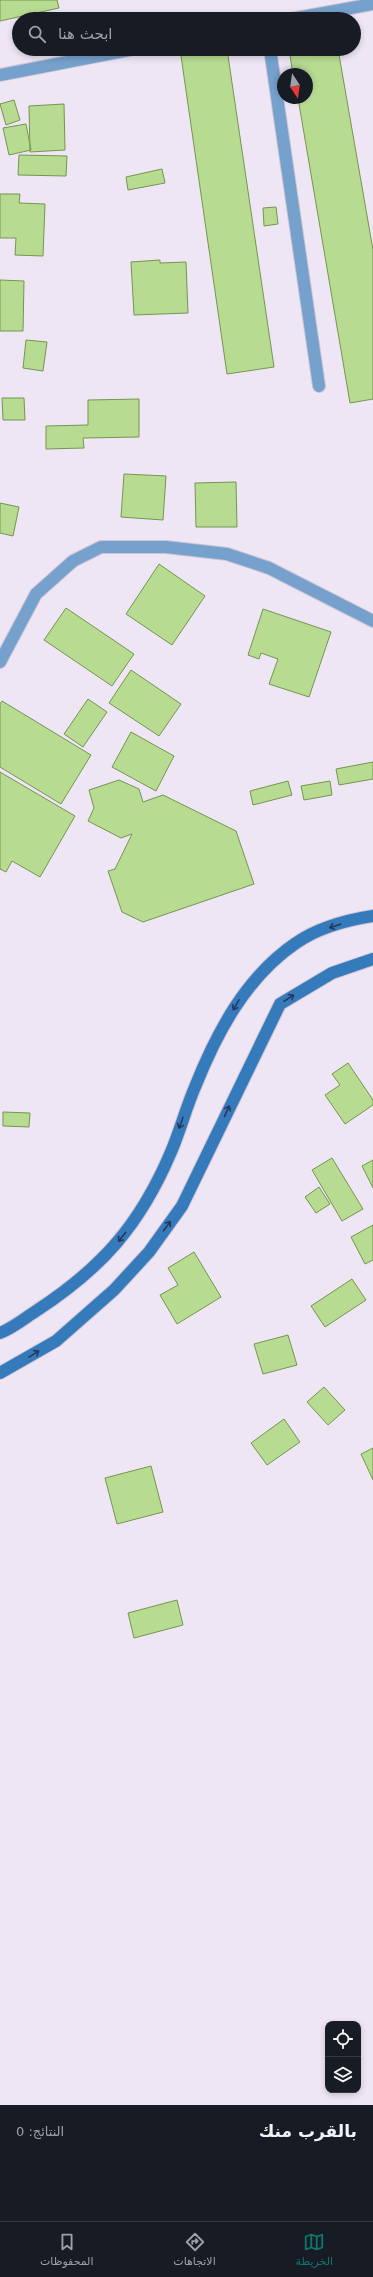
<!DOCTYPE html>
<html lang="ar">
<head>
<meta charset="utf-8">
<style>
	:root { --surface:#171b24; --page:#242831; --text:#f1f3f6; --muted:#9ea1a6; --line:#363941; --accent:#0f766e }
	body { margin:0; font-family:"DejaVu Sans",Cairo,sans-serif; background:var(--page); color:var(--text); direction:rtl }
	.controls { position:absolute; right:12px; bottom:12px; display:grid; overflow:hidden; border-radius:8px; box-shadow:0 2px 6px #0003 }
	.controls button { width:36px; height:36px; display:grid; place-items:center; padding:0; border:0; border-bottom:1px solid var(--line); background:var(--surface); color:var(--text); font:20px sans-serif }
	.compass { position:absolute; left:277px; top:68px; width:36px; height:36px; border-radius:50%; background:var(--surface); box-shadow:0 2px 6px #0003; rotate:167deg }
	.list { margin:0; padding:0; list-style:none }
	h2 { display:flex; justify-content:space-between; align-items:center; height:52px; margin:0; padding:0 16px; font-size:17px }
	h2 small { font-size:13px; font-weight:400; color:var(--muted) }
	.icon { flex:none; width:22px; height:22px; fill:none; stroke:currentColor; stroke-width:2; stroke-linecap:round; stroke-linejoin:round }
	.map { position:relative; flex:none; width:373px; height:2105px; overflow:hidden; direction:ltr }
	.search { position:absolute; background:var(--surface); box-shadow:0 2px 6px #0003; left:12px; right:12px; top:12px; height:44px; display:flex; align-items:center; gap:10px; box-sizing:border-box; padding:0 14px; border-radius:22px; color:var(--muted); font-size:15px }
	.sheet { height:116px; background:var(--surface) }
	nav { display:flex; justify-content:space-around; align-items:center; box-sizing:border-box; height:56px; border-top:1px solid var(--line); background:var(--surface); font-size:11px; color:var(--muted) }
	nav a { display:grid; justify-items:center; gap:2px }
	nav .on { color:var(--accent) }
	.map>svg:first-child { display:block }
</style>
</head>
<body>
<div class="map">
<svg width="373" height="2105" viewBox="0 0 373 2105">
	<rect width="100%" height="100%" fill="#eee6f5"/>
	<path fill="#b8db92" stroke="#75954f" d="M0,0H57L59,8L0,21Z
		M180,49H227L274,367L227,374Z
		M289,49H338L373,250V399L350,403L298,98H307V74H293Z
		M14,100L20,120L6,125L0,104Z
		M64,104L65,150L30,152L29,106Z
		M26,124L31,150L9,155L3,128Z
		M19,155L67,156L66,176L18,175Z
		M162,169L165,183L128,190L126,177Z
		M0,194H20L19,203L45,204L43,256L15,255L16,238H0Z
		M276,207L278,224L264,226L263,208Z
		M160,260V263L186,262L188,313L134,315L131,262Z
		M0,280L24,281L23,331H0Z
		M26,340L47,342L43,371L23,368Z
		M2,398H24L25,420H3Z
		M139,399V437L83,438L84,448L46,449V426L88,425V400Z
		M124,474L166,476L163,520L121,517Z
		M236,482L237,527H196L195,483Z
		M0,503L19,507L13,536L0,533Z
		M159,564L205,596L172,645L126,614Z
		M66,608L134,654L112,686L44,640Z
		M263,609L331,632L309,697L269,684L278,659L261,653L259,659L248,655Z
		M131,670L181,704L159,736L109,703Z
		M88,699L107,712L83,747L64,734Z
		M2,701L91,755L61,804L0,767V704Z
		M131,732L174,756L156,791L112,767Z
		M373,762V779L339,785L336,769Z
		M0,772L75,816L40,877L12,861L6,872L0,869Z
		M119,780L139,789L143,802L163,795L236,831L254,884L143,922L122,912L108,871L115,869L132,834L121,838L88,821L94,808L89,790Z
		M288,781L292,795L253,805L250,791Z
		M330,781L332,795L304,800L301,786Z
		M348,1063L373,1100V1105L345,1124L325,1095L340,1085L332,1074Z
		M3,1112L30,1113L29,1127L3,1126Z
		M332,1158L363,1209L342,1221L312,1170Z
		M373,1160V1188L362,1166Z
		M319,1187L330,1204L316,1213L305,1197Z
		M373,1225V1260L365,1264L351,1237Z
		M194,1252L221,1297L177,1324L160,1295L178,1285L168,1268Z
		M352,1279L366,1300L325,1327L311,1306Z
		M288,1335L297,1365L263,1374L254,1344Z
		M324,1387L345,1410L328,1425L307,1402Z
		M284,1419L300,1442L267,1465L251,1443Z
		M373,1448V1480L361,1454Z
		M151,1466L163,1512L117,1524L105,1478Z
		M177,1600L183,1625L134,1638L128,1613Z"/>
	<g fill="none" stroke-linecap="round" stroke-linejoin="round">
		<defs>
			<path id="street" d="M291,19L373,4
				M270,49L319,386
				M0,75L134,49
				M0,662L36,594L73,561L101,547H166L227,554L269,568L373,621"/>
			<path id="secondary" d="M0,1333C13,1328 25,1318 36,1311C102,1268 140,1225 171,1152C180,1131 186,1108 195,1087C217,1032 246,977 296,943C318,928 347,920 373,916
				M0,1373L56,1341L114,1290L149,1252L182,1206L280,1004L332,973L373,959"/>
		</defs>
		<use href="#street" stroke="#cdc4d5" stroke-width="14"/>
		<use href="#secondary" stroke="#cdc4d5" stroke-width="14"/>
		<use href="#street" stroke="#75a1cc" stroke-width="12"/>
		<use href="#secondary" stroke="#357bbb" stroke-width="12"/>
	</g>
	<defs><path id="oneway-shaft" d="M-6 0H5M1.5-3L5.5 0L1.5 3" fill="none" stroke-width="1.6" stroke-linecap="round" stroke-linejoin="round"/></defs>
	<g stroke="#27375d">
		<use href="#oneway-shaft" transform="translate(335 926) rotate(162)"/>
		<use href="#oneway-shaft" transform="translate(289 998) rotate(-34)"/>
		<use href="#oneway-shaft" transform="translate(236 1005) rotate(120)"/>
		<use href="#oneway-shaft" transform="translate(227 1111) rotate(-65)"/>
		<use href="#oneway-shaft" transform="translate(181 1123) rotate(109)"/>
		<use href="#oneway-shaft" transform="translate(167 1226) rotate(-54)"/>
		<use href="#oneway-shaft" transform="translate(122 1237) rotate(129)"/>
		<use href="#oneway-shaft" transform="translate(34 1354) rotate(-32)"/>
	</g>
</svg>
<div class="controls">
<button><svg class="icon" aria-label="locate" viewBox="0 0 24 24"><circle cx="12" cy="12" r="6"/><path d="M12 2v4M12 18v4M2 12h4M18 12h4"/></svg></button>
<button><svg class="icon" aria-label="layers" viewBox="0 0 24 24"><path d="M12 4l9 5-9 5-9-5zM3 14l9 5 9-5"/></svg></button>
</div>
<svg class="compass" viewBox="-18 -18 36 36"><path d="M0-13l5 13h-10z" fill="#e53935"/><path d="M0 13l5-13h-10z" fill="#9ea1a6"/></svg>
<div class="search"><svg class="icon" aria-label="search" viewBox="0 0 24 24"><circle cx="10" cy="10" r="6"/><path d="M15 15l6 6"/></svg>ابحث هنا</div>
</div>
<section class="sheet">
<h2>بالقرب منك<small>النتائج: 0</small></h2>
<ul class="list">
</ul>
</section>
<nav>
<a class="on"><svg class="icon" aria-label="map" viewBox="0 0 24 24"><path d="M3 6l6-2 6 2 6-2v14l-6 2-6-2-6 2zM9 4v14M15 6v14"/></svg>الخريطة</a>
<a><svg class="icon" aria-label="directions" viewBox="0 0 24 24"><path d="M12 3l9 9-9 9-9-9zM9 14v-3h6M13 9l2 2-2 2"/></svg>الاتجاهات</a>
<a><svg class="icon" aria-label="saved" viewBox="0 0 24 24"><path d="M7 4h10v16l-5-4-5 4z"/></svg>المحفوظات</a>
</nav>
</body>
</html>
